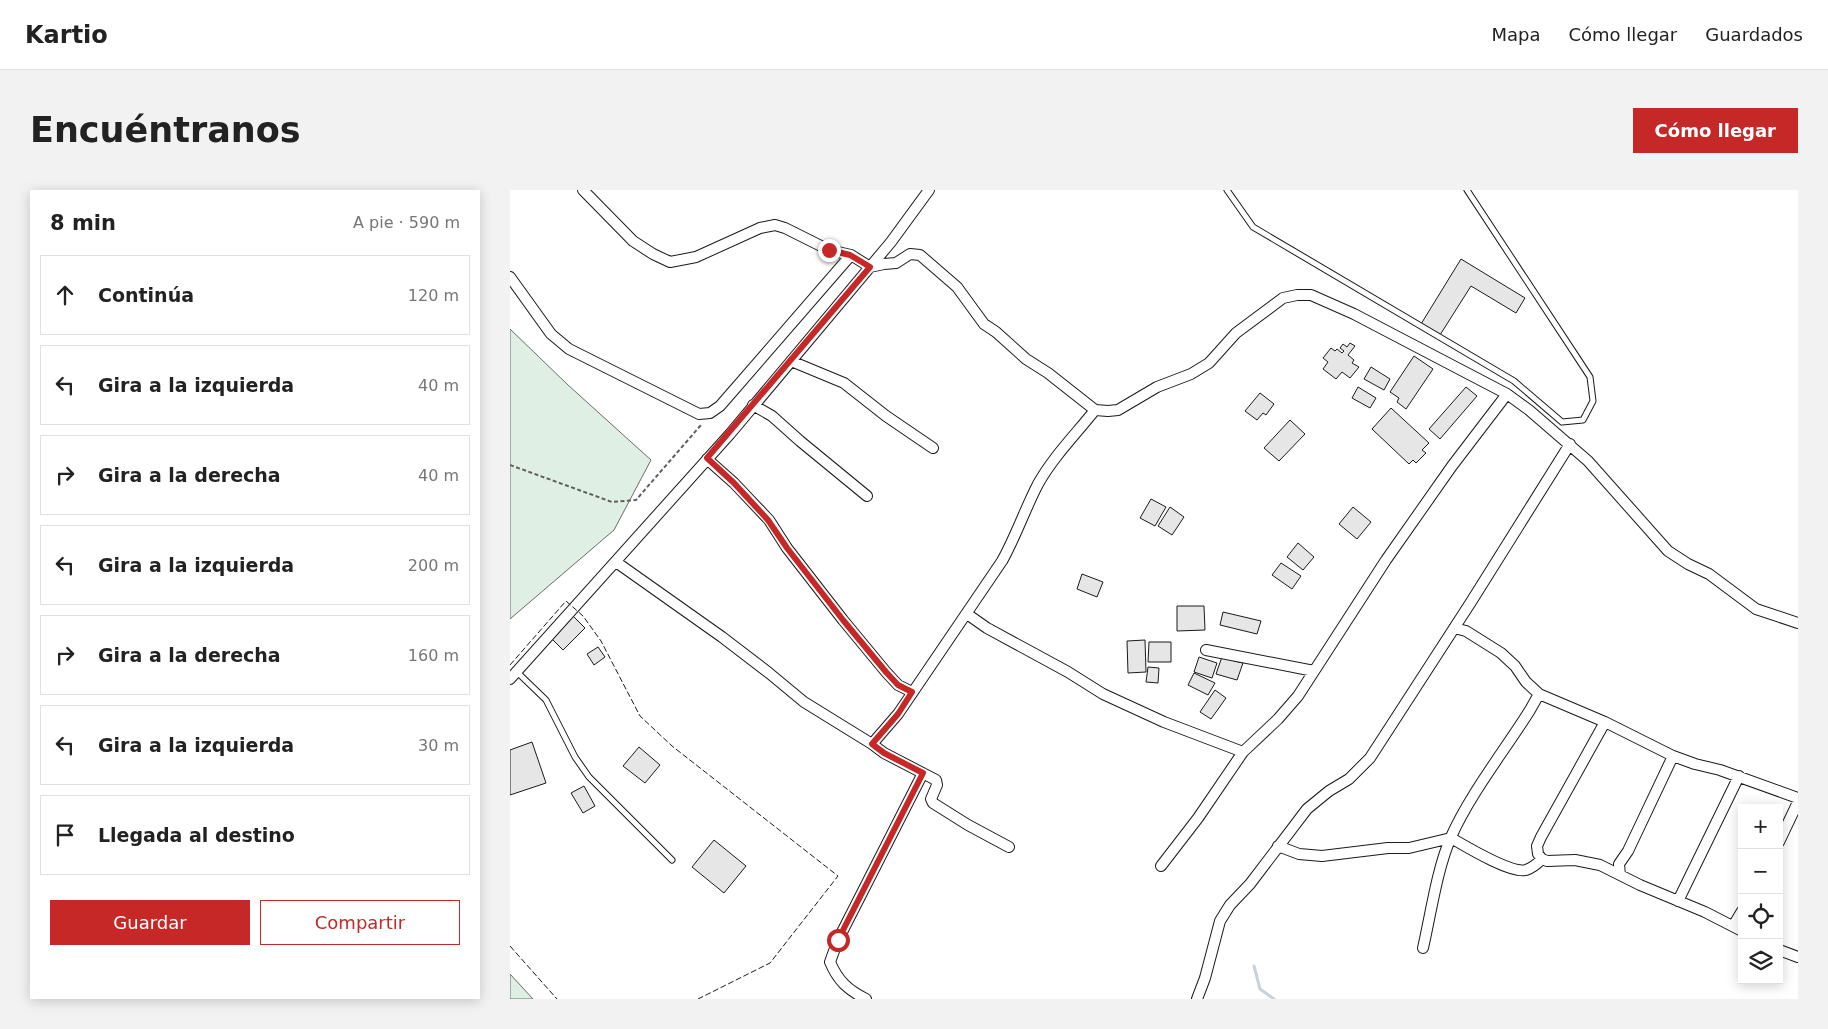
<!DOCTYPE html>
<html lang="es">
<head>
<meta charset="utf-8">
<style>
	:root { --surface:#fff; --page:#f2f2f2; --text:#222; --muted:#767676; --line:#e0e0e0; --accent:#c62828 }
	body { margin:0; font-family:"DejaVu Sans",sans-serif; background:var(--page); color:var(--text) }
	.controls { position:absolute; right:15px; bottom:15px; display:grid; overflow:hidden; border-radius:0px; box-shadow:0 2px 12px #0003 }
	.controls button { width:45px; height:45px; display:grid; place-items:center; padding:0; border:0; border-bottom:1px solid var(--line); background:var(--surface); color:var(--text); font:25px sans-serif }
	.stop { position:absolute; width:15px; height:15px; margin:-11px; border:4px solid #c62828; border-radius:50%; background:#fff }
	.stop.end { background:#c62828; border-color:#fff; box-shadow:0 1px 5px #0008 }
	.list { margin:0; padding:0; list-style:none }
	h2 { display:flex; justify-content:space-between; align-items:center; height:65px; margin:0; padding:0 20px; font-size:21px }
	h2 small { font-size:16px; font-weight:400; color:var(--muted) }
	.list li { display:grid; grid-template-columns:32px 1fr auto; gap:15px; align-items:center; box-sizing:border-box; height:80px; margin:0 10px 10px; padding:0 10px; border:1px solid var(--line); border-radius:0px }
	.list b { display:block; font-size:19px; white-space:nowrap }
	.list em { font-size:16px; font-style:normal; color:var(--muted) }
	.actions { display:flex; gap:10px; padding:15px 20px }
	.actions a { flex:1; padding:11px 0; border:1px solid var(--accent); border-radius:0px; text-align:center; font-size:18px; color:var(--accent) }
	.actions .main { background:var(--accent); color:#fff }
	.icon { flex:none; width:28px; height:28px; fill:none; stroke:currentColor; stroke-width:2; stroke-linecap:round; stroke-linejoin:round }
	.map { position:relative; flex:none; width:1288px; height:809px; overflow:hidden; border-radius:0px }
	header { display:flex; align-items:center; gap:30px; box-sizing:border-box; height:70px; padding:0 25px; background:var(--surface); border-bottom:1px solid var(--line) }
	header strong { font-size:24px }
	nav { display:flex; gap:28px; margin-inline-start:auto; font-size:18px }
	.intro { display:flex; align-items:center; justify-content:space-between; box-sizing:border-box; height:120px; padding:0 30px }
	h1 { margin:0; font-size:35px }
	.button { padding:12px 22px; border-radius:0px; background:var(--accent); color:#fff; font-size:18px; font-weight:700 }
	main { display:flex; gap:30px; padding:0 30px }
	aside { flex:1; background:var(--surface); border-radius:0px; box-shadow:0 2px 12px #0003 }
	.map>svg:first-child { display:block }
</style>
</head>
<body>
<header>
<strong>Kartio</strong>
<nav><a>Mapa</a><a>Cómo llegar</a><a>Guardados</a></nav>
</header>
<div class="intro"><h1>Encuéntranos</h1><a class="button">Cómo llegar</a></div>
<main>
<aside>
<h2>8 min<small>A pie · 590 m</small></h2>
<ul class="list">
<li><svg class="icon" aria-label="ahead" viewBox="0 0 24 24"><path d="M12 20V5M6 11l6-6 6 6"/></svg><div><b>Continúa</b></div><em>120 m</em></li>
<li><svg class="icon" aria-label="left" viewBox="0 0 24 24"><path d="M17 20v-9H6M10 6l-5 5 5 5"/></svg><div><b>Gira a la izquierda</b></div><em>40 m</em></li>
<li><svg class="icon" aria-label="right" viewBox="0 0 24 24"><path d="M7 20v-9h11M14 6l5 5-5 5"/></svg><div><b>Gira a la derecha</b></div><em>40 m</em></li>
<li><svg class="icon" aria-label="left" viewBox="0 0 24 24"><path d="M17 20v-9H6M10 6l-5 5 5 5"/></svg><div><b>Gira a la izquierda</b></div><em>200 m</em></li>
<li><svg class="icon" aria-label="right" viewBox="0 0 24 24"><path d="M7 20v-9h11M14 6l5 5-5 5"/></svg><div><b>Gira a la derecha</b></div><em>160 m</em></li>
<li><svg class="icon" aria-label="left" viewBox="0 0 24 24"><path d="M17 20v-9H6M10 6l-5 5 5 5"/></svg><div><b>Gira a la izquierda</b></div><em>30 m</em></li>
<li><svg class="icon" aria-label="arrive" viewBox="0 0 24 24"><path d="M6 21V4h12l-3 4 3 4H6"/></svg><div><b>Llegada al destino</b></div></li>
</ul>
<div class="actions"><a class="main">Guardar</a><a>Compartir</a></div>
</aside>
<div class="map">
<svg width="1288" height="809" viewBox="0 0 1288 809">
	<rect width="100%" height="100%" fill="#fff"/>
	<path fill="#e0efe3" stroke="#6a6a6a" d="M0,139L58,195L141,270L104,340L0,429Z
		M0,784L23,809H0Z"/>
	<g fill="none" stroke-linecap="round" stroke-linejoin="round">
		<path stroke="#c6d2dc" stroke-width="3" d="M744,776L750,799L764,809"/>
	</g>
	<path fill="#e6e6e6" stroke="#1a1a1a" d="M951,69L1015,108L1006,123L961,96L930,145L911,134Z
		M840,153L845,156L838,165L844,170L842,173L849,177L840,188L832,182L826,189L813,179L818,172L813,168L821,158L825,161L827,159L832,163L834,161L830,158L833,154L837,157Z
		M904,166L923,179L896,219L887,212L889,208L880,202Z
		M861,177L880,189L874,200L854,189Z
		M848,197L866,208L860,218L842,208Z
		M956,197L967,206L930,249L919,239Z
		M750,203L764,214L756,225L753,223L747,230L735,221Z
		M881,218L919,253L912,260L916,263L906,273L903,270L899,274L862,239Z
		M780,230L795,244L769,271L754,258Z
		M641,309L656,317L645,336L630,328Z
		M660,317L674,327L662,345L648,336Z
		M843,317L861,332L847,349L829,334Z
		M788,353L804,367L793,380L777,367Z
		M771,373L791,386L782,399L762,385Z
		M572,384L593,392L587,407L567,399Z
		M667,416H694L695,440L667,441Z
		M713,422L751,431L747,444L710,435Z
		M61,424L75,438L53,460L39,446Z
		M635,450L636,482L618,483L617,451Z
		M639,452H661V472H638Z
		M88,457L95,467L84,475L77,464Z
		M713,464L725,468L724,471L733,473L727,490L706,484Z
		M689,467L707,473L702,488L684,482Z
		M638,477L649,478L648,493L636,492Z
		M684,483L705,493L698,505L678,495Z
		M705,500L716,508L701,529L690,522Z
		M22,552L36,593L0,605V560Z
		M129,557L150,575L135,593L113,576Z
		M74,596L85,616L73,623L61,603Z
		M204,650L236,676L214,703L182,677Z"/>
	<g fill="none" stroke-linecap="round" stroke-linejoin="round">
		<defs>
			<path id="service" d="M717,0L743,37L1004,191L1052,232L1073,230L1083,211L1080,187L957,0
				M7,482L36,510L65,567L79,587L162,670"/>
			<path id="minor" d="M73,0L123,51L143,64L160,72L186,67L250,38L265,35L275,38L319,60L341,65L360,77L374,74L386,73L400,64L410,65L447,97L474,134L486,142L516,169L538,183L585,220L598,221L608,220L647,197L681,184L699,173L726,143L773,108L787,105H801L844,124L997,204L1019,220L1078,271L1158,361L1178,374L1199,384L1246,419L1288,433
				M0,87L41,144L59,159L189,224L200,223L210,216L341,65
				M281,171L334,193L376,226L423,258
				M243,215L262,226L290,251L357,306
				M197,269L224,293L259,330L277,358L333,430L376,482L388,495L402,502
				M106,372L212,447L259,483L294,512L362,554
				M457,424L477,438L558,482L593,504L654,532L733,562
				M944,438L956,441L991,463L1005,476L1016,492L1029,504L1095,532L1163,566L1185,574L1210,580L1288,608
				M696,460L804,481
				M0,489L220,244L381,52L419,0
				M1095,532L1031,647L1027,656L1028,664L1032,669L1037,671L1065,670L1090,675L1130,695L1195,722L1232,741
				M1269,652L1288,612
				M768,656L789,664L812,666L878,658H899L941,648C955,656 1001,684 1016,680C1022,678 1027,674 1032,669
				M499,657L458,635L423,613L421,609L427,595L426,590L374,563L362,554L388,524L492,371C506,346 515,319 528,294C543,267 566,244 585,220
				M651,676L688,628L733,562L768,529L788,506L876,370L942,276L997,204
				M1110,685L1109,674L1118,661L1163,566
				M1168,711L1229,586
				M1223,736L1232,721
				M913,758C921,723 927,679 941,647C960,604 995,560 1020,520L1029,504
				M1269,760L1288,767
				M356,809C338,800 328,791 320,772L328,750L413,583
				M687,809L695,788L710,731L720,715L740,694L797,619L819,601L839,589L860,568L961,412L1060,254"/>
		</defs>
		<use href="#service" stroke="#1a1a1a" stroke-width="7"/>
		<use href="#minor" stroke="#1a1a1a" stroke-width="12"/>
		<path stroke="#5f5f5f" stroke-width="2" stroke-dasharray="4 2.5" stroke-linecap="butt" d="M0,275L102,312L126,310L191,235"/>
		<use href="#service" stroke="#fff" stroke-width="5"/>
		<use href="#minor" stroke="#fff" stroke-width="10"/>
		<path stroke="#1a1a1a" stroke-width="1" stroke-dasharray="6 2.5" stroke-linecap="butt" d="M0,475L56,411L73,426L91,451L130,526L162,556L328,686L260,773L188,809
			M0,756L47,809"/>
	</g>
	<g fill="none" stroke-linecap="round" stroke-linejoin="round">
		<path stroke="#c62828" stroke-width="6" d="M319,60L340,65L360,77L197,268L224,293L258,330L277,358L333,430L376,482L388,495L402,502L388,524L362,554L374,563L413,583L328,750"/>
	</g>
</svg>
<div class="controls">
<button>+</button>
<button>−</button>
<button><svg class="icon" aria-label="locate" viewBox="0 0 24 24"><circle cx="12" cy="12" r="6"/><path d="M12 2v4M12 18v4M2 12h4M18 12h4"/></svg></button>
<button><svg class="icon" aria-label="layers" viewBox="0 0 24 24"><path d="M12 4l9 5-9 5-9-5zM3 14l9 5 9-5"/></svg></button>
</div>
<div class="stop" style="left:328px;top:750px"></div>
<div class="stop end" style="left:319px;top:60px"></div>
</div>
</main>
</body>
</html>
